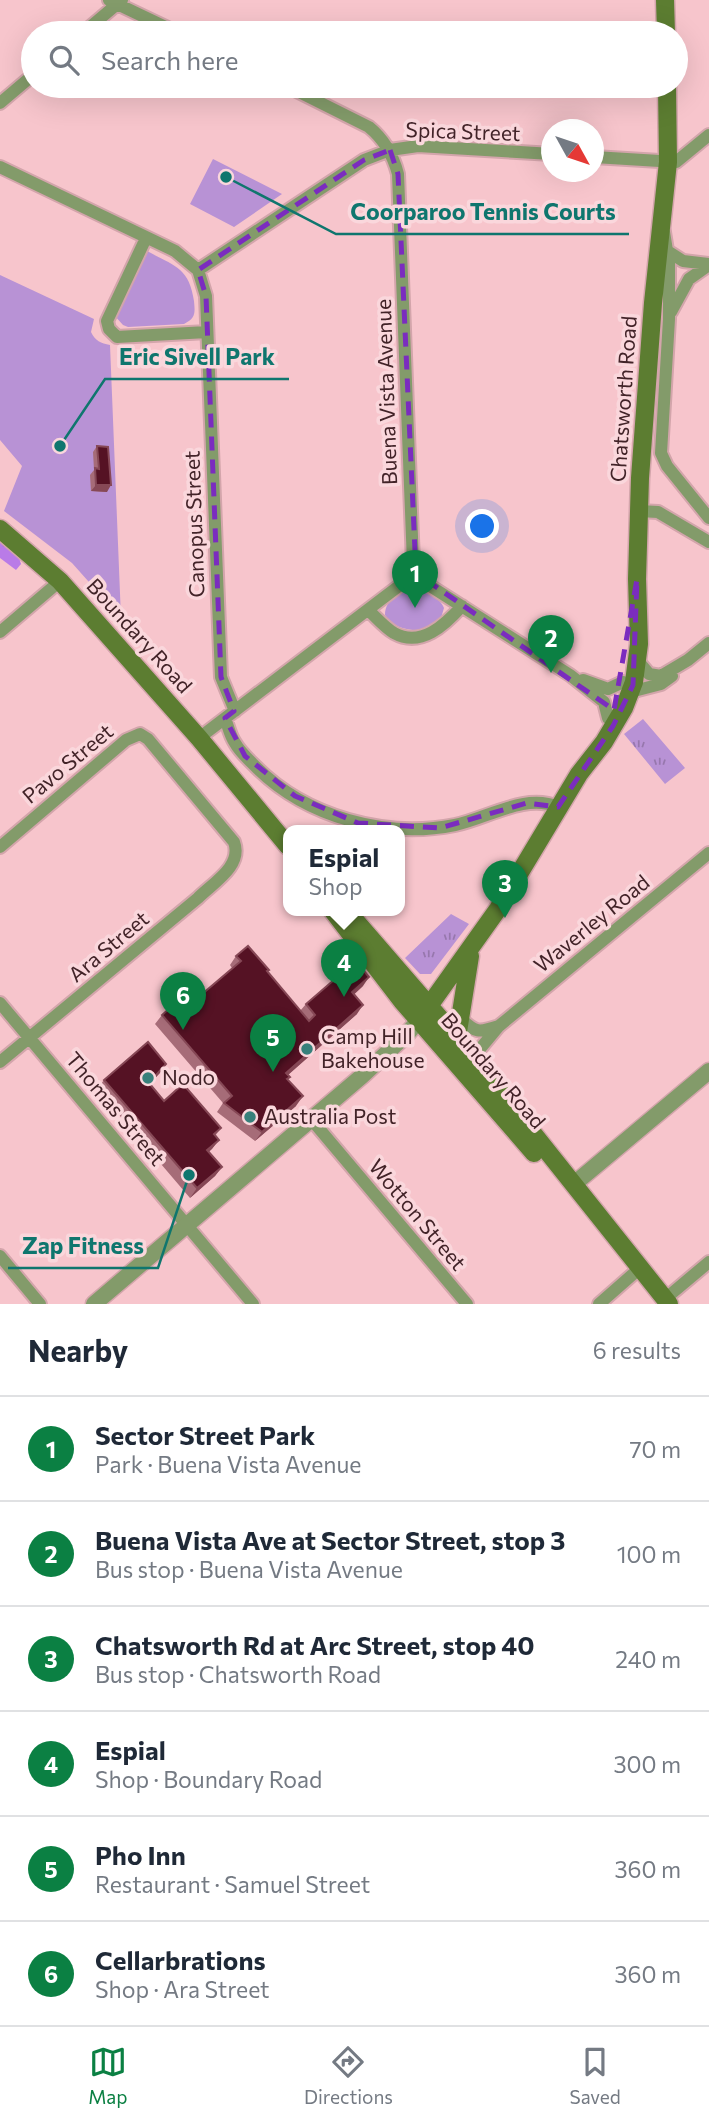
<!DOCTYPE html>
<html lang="en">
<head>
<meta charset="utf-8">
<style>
	:root { --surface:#fff; --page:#f2f2f3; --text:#1f2937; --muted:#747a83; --line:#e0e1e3; --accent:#0b8043 }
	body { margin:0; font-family:Commissioner,sans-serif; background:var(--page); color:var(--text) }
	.compass { position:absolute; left:541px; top:119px; width:63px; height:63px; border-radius:50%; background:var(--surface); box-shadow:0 7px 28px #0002; rotate:130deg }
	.you { position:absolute; left:483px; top:527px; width:24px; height:24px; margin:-18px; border:5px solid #fff; border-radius:50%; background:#1a73e8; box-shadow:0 0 0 10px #1a73e833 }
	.badge { display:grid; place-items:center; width:46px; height:46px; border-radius:50%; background:var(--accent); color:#fff; font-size:23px; font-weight:700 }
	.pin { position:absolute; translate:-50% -58px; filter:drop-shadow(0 2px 4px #0008) }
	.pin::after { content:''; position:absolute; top:37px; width:24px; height:21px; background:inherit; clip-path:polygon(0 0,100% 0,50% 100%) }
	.popup { position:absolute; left:283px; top:825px; width:122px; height:91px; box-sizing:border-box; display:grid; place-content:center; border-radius:14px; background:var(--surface); filter:drop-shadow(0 2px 5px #0005); font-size:23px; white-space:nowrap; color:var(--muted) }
	.popup b { font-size:26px; color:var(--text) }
	.popup::after { content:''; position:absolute; left:50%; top:100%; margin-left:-14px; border:14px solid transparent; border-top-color:var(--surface) }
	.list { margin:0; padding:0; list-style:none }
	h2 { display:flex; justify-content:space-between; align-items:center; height:91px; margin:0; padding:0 28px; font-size:30px }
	h2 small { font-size:23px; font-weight:400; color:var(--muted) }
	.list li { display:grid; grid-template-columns:46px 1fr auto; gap:21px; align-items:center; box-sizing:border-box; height:105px; padding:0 28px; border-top:2px solid var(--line) }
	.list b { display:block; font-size:26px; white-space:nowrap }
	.list p { margin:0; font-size:23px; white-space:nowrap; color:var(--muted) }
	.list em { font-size:23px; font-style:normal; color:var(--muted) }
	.icon { flex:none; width:38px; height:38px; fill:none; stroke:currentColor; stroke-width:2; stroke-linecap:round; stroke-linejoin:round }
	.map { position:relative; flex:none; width:709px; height:1304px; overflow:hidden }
	.search { position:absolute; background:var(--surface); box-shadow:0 7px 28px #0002; left:21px; right:21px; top:21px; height:77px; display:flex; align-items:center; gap:18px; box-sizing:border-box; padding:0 24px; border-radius:38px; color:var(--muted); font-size:26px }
	.sheet { height:721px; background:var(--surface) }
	nav { display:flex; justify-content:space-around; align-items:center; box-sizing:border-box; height:98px; border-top:2px solid var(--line); background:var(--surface); font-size:19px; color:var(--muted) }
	nav a { display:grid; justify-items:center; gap:4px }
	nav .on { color:var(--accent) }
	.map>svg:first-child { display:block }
</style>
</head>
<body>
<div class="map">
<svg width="709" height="1304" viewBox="0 0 709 1304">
	<defs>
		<pattern id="grass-tufts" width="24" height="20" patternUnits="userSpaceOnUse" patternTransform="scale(1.75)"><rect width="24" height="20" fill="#b892d5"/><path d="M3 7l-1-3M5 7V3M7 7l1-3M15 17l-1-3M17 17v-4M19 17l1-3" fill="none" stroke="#9777ad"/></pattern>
		<pattern id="forest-crowns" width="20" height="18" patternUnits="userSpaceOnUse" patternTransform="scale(1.75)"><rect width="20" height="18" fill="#b97be7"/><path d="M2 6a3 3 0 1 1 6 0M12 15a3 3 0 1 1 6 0" fill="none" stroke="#9864bb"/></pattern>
	</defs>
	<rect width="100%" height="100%" fill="#f7c5cc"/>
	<path fill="url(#grass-tufts)" d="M643,719L685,768L665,784L624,734Z
		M451,914L469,924L431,974H420L405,958Z"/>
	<path fill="url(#forest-crowns)" d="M0,540L18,555L21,564L16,570L0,558Z"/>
	<path fill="#b892d5" d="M213,159L282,194L234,227L190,204Z
		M147,251C174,266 189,267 194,301C195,313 196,318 184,324L128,327L123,325L114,315Z
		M0,275L94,319L91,332C95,341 101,343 110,345L121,618L72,563L4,511L22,466L0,440Z
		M415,586C424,587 441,599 444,608L441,618L421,630C408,631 392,627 385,615C385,598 402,593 415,586Z"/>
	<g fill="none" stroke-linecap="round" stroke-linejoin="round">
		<defs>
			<path id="minor" d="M109,0L178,33
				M83,33L122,0
				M287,86L369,127C385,140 393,155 398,174L413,563L416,573L430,586L570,675L604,702L608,718
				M0,103L33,75
				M594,157L676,162L709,135
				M0,167L175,251L198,270L206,296L221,677L235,711
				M664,232L669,263V319L661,453L667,466L709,518
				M146,238L107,321L109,329L117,337L207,332
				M669,252L683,261L709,264
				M198,270L364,160L390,150L418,146L552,154
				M671,312L689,279L709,265
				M639,511L658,512L709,542
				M368,610C376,617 384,627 394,633C421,648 445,625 462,606
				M0,632L60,581
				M638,661L649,674L661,676L688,660L709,643
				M583,680L608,689L623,682
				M630,692L661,684L672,676
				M225,718C228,726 230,736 235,743C240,752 249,760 256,767C306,817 386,839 455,825C488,818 525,793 558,807
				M199,738L416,573
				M0,847L126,740L140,734L148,739L234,842C243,866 213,883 198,898L0,1062
				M0,1003L253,1304
				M460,1018C476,1033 478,1033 499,1026
				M476,1062L479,1050L499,1026L709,853
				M311,1119L467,1304
				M0,1256L40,1304
				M665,1299L709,1262
				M599,1304L640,1268"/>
			<path id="tertiary" d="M574,1184L709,1071
				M94,1304L362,1076L407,1034L419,1020"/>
			<path id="secondary" d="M665,0L666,33
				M0,529L60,581L199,738L288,846
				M333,911L402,1001L534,1153
				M347,911L457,1038L669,1304
				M419,1020L498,909L579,774L604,742L624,708L634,682L639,644L637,579L640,478L653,303L668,162L667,86
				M457,1038L470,956"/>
		</defs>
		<use href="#minor" stroke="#d3a5ab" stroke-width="16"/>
		<use href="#tertiary" stroke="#d3a5ab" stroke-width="19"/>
		<use href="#secondary" stroke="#d3a5ab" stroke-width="21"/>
		<use href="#minor" stroke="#839b6a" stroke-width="12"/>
		<use href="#tertiary" stroke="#839b6a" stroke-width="16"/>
		<use href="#secondary" stroke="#5c7d31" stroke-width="18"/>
	</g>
	<path fill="#a66c78" d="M97,446L107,492L91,491L90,475L94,470L93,452Z
		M236,956L267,972L300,1011L306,1004L363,986L354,994L357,1014L288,1075L290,1077L287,1080L296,1106L255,1141L217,1112L223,1103L155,1024L162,1015L188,1006L232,968L230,965Z
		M166,1064L150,1084L164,1101L221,1128L215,1136L219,1140L209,1152L222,1167L215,1176L190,1198L97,1089L104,1080Z"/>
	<path fill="#864856" d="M96,485H111L107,492L91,491Z
		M369,977L363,986L346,1002L352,992Z
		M363,1005L357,1014L280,1082L286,1073Z
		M166,1064L160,1073L142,1092L149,1083Z
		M303,1096L296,1106L255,1141L262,1132Z
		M219,1140L212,1149L200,1159L207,1150Z
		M222,1167L215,1176L190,1198L197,1188Z"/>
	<path fill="#551224" stroke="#864856" stroke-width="2" d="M97,446L108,447L111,485H96L95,468L99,469Z
		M248,946L269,970L267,971L309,1021L315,1015L306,1004L356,961L369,977L352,992L363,1005L286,1073L290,1077L287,1079L303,1096L262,1132L224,1103L232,1096L162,1015L181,998L188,1006L241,961L236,956Z
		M148,1042L166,1064L149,1083L164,1101L183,1084L221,1128L214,1134L219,1140L207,1150L222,1167L197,1188L104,1080Z"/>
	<path fill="none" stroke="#7b2cbf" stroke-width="5" stroke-dasharray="14 9" stroke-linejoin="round" d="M390,150L398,174L416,573L614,710L637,579L633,685L613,726L558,807L527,803L440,828L358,823L295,796L245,756L225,718L234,711L221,677L206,296L198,270L364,160Z"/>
	<g fill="#38807b" stroke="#fad7dc" stroke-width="2.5">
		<circle cx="307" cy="1049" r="7"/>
		<circle cx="148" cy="1078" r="7"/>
		<circle cx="250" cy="1117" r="7"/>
	</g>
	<g text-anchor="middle" stroke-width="7" stroke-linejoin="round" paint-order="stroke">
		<g font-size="21" fill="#422328" stroke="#fad7dc">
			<text transform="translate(463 132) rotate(2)" y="7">Spica Street</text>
			<text transform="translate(387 392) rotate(-92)" y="7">Buena Vista Avenue</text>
			<text transform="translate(624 399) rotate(-86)" y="7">Chatsworth Road</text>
			<text transform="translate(195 524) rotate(-92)" y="7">Canopus Street</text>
			<text transform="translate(139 636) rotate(48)" y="7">Boundary Road</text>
			<text transform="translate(68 764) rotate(-40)" y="7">Pavo Street</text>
			<text transform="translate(592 924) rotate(-39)" y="7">Waverley Road</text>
			<text transform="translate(109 947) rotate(-40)" y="7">Ara Street</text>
			<text transform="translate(493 1071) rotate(49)" y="7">Boundary Road</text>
			<text transform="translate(115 1109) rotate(50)" y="7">Thomas Street</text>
			<text transform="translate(417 1215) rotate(50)" y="7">Wotton Street</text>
		</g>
		<g font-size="21" fill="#422328" stroke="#fad7dc" text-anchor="start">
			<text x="321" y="1044">Camp Hill<tspan x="321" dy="24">Bakehouse</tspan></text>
			<text x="162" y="1085">Nodo</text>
			<text x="264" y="1124">Australia Post</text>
		</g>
	</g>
	<path fill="none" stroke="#0f766e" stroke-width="2.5" d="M226 177L336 234H629M60 446L105 379H289M189 1175L158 1268H8"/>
	<g fill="#0f766e" stroke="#fad7dc" stroke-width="2.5">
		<circle cx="226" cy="177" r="7"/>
		<circle cx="60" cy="446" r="7"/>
		<circle cx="189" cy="1175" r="7"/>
	</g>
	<g font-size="23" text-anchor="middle" font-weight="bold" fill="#0f766e" stroke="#fad7dc" stroke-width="7" stroke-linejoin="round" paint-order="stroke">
		<text x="483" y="220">Coorparoo Tennis Courts</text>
		<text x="197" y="365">Eric Sivell Park</text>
		<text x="83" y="1254">Zap Fitness</text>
	</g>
</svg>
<svg class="compass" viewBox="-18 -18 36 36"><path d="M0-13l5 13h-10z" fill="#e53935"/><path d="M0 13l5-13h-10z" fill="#747a83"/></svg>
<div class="you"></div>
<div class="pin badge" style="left:415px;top:608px">1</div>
<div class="pin badge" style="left:551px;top:673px">2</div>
<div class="pin badge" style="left:505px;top:918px">3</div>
<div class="pin badge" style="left:344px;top:997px">4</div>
<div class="popup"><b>Espial</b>Shop</div>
<div class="pin badge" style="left:273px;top:1072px">5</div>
<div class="pin badge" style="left:183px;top:1030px">6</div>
<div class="search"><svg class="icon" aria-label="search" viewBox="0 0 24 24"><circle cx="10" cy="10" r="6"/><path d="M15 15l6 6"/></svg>Search here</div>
</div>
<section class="sheet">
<h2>Nearby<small>6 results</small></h2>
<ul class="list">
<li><span class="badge">1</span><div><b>Sector Street Park</b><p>Park · Buena Vista Avenue</p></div><em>70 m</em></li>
<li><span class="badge">2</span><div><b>Buena Vista Ave at Sector Street, stop 3</b><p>Bus stop · Buena Vista Avenue</p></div><em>100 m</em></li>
<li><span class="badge">3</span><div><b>Chatsworth Rd at Arc Street, stop 40</b><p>Bus stop · Chatsworth Road</p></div><em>240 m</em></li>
<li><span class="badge">4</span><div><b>Espial</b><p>Shop · Boundary Road</p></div><em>300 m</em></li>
<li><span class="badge">5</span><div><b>Pho Inn</b><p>Restaurant · Samuel Street</p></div><em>360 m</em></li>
<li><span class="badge">6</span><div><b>Cellarbrations</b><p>Shop · Ara Street</p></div><em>360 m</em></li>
</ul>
</section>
<nav>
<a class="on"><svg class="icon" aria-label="map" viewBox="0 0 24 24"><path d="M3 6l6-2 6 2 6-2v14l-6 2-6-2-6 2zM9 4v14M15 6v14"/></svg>Map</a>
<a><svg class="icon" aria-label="directions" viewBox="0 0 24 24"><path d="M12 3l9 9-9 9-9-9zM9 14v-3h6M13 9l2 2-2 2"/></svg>Directions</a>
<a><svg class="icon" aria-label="saved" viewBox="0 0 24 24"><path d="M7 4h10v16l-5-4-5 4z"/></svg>Saved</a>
</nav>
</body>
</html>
